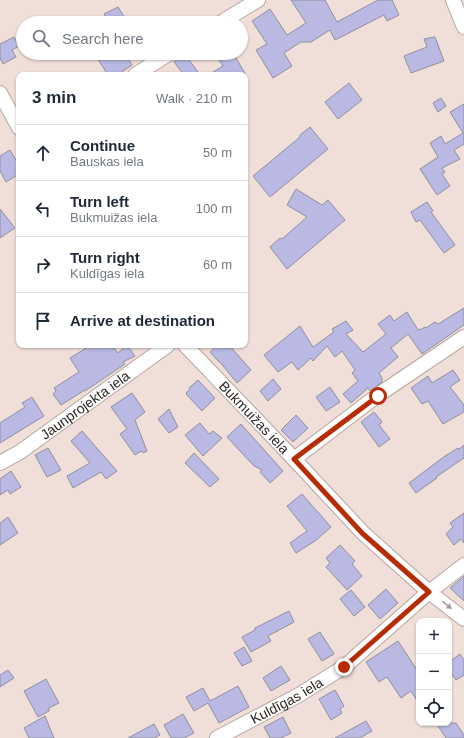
<!DOCTYPE html>
<html lang="en">
<head>
<meta charset="utf-8">
<style>
	:root { --surface:#fff; --page:#f6f6f7; --text:#1f2937; --muted:#747a83; --line:#e0e1e3 }
	body { margin:0; font-family:Arial,sans-serif; background:var(--page); color:var(--text) }
	.controls { position:absolute; right:12px; bottom:12px; display:grid; overflow:hidden; border-radius:8px; box-shadow:0 1px 3px #0004 }
	.controls button { width:36px; height:36px; display:grid; place-items:center; padding:0; border:0; border-bottom:1px solid var(--line); background:var(--surface); color:var(--text); font:20px sans-serif }
	.stop { position:absolute; width:12px; height:12px; margin:-9px; border:3px solid #b62c04; border-radius:50%; background:#fff }
	.stop.end { background:#b62c04; border-color:#fff; box-shadow:0 1px 4px #0008 }
	.list { margin:0; padding:0; list-style:none }
	h2 { display:flex; justify-content:space-between; align-items:center; height:52px; margin:0; padding:0 16px; font-size:17px }
	h2 small { font-size:13px; font-weight:400; color:var(--muted) }
	.list li { display:grid; grid-template-columns:26px 1fr auto; gap:12px; align-items:center; box-sizing:border-box; height:56px; padding:0 16px; border-top:1px solid var(--line) }
	.list b { display:block; font-size:15px; white-space:nowrap }
	.list p { margin:0; font-size:13px; white-space:nowrap; color:var(--muted) }
	.list em { font-size:13px; font-style:normal; color:var(--muted) }
	.icon { flex:none; width:22px; height:22px; fill:none; stroke:currentColor; stroke-width:2; stroke-linecap:round; stroke-linejoin:round }
	.map { position:relative; flex:none; width:464px; height:738px; overflow:hidden }
	.search { position:absolute; background:var(--surface); box-shadow:0 1px 3px #0004; left:16px; top:16px; width:232px; height:44px; display:flex; align-items:center; gap:10px; box-sizing:border-box; padding:0 14px; border-radius:22px; color:var(--muted); font-size:15px }
	.panel { position:absolute; background:var(--surface); box-shadow:0 1px 3px #0004; left:16px; top:72px; width:232px; height:276px; border-radius:8px }
	.map>svg:first-child { display:block }
</style>
</head>
<body>
<div class="map">
<svg width="464" height="738" viewBox="0 0 464 738">
	<rect width="100%" height="100%" fill="#f0ded8"/>
	<path fill="#b9b9e3" stroke="#90909e" d="M291,0H325L337,22L378,0H392L399,15L387,21L384,15L335,40L330,30L311,42H301L284,53L292,66L273,78L256,50L267,44L252,21L270,9L287,35L306,23Z
		M118,7L125,18L117,23H93L105,16L104,14Z
		M14,37L19,46L12,50L16,57L3,64L0,58V44Z
		M435,37L444,61L411,73L404,56L427,47L424,39Z
		M94,53H125L132,65L117,75H108Z
		M214,53H233L246,75H208L223,66Z
		M185,54L200,75H184L174,62Z
		M349,83L362,100L338,119L325,102Z
		M441,98L446,106L438,112L433,103Z
		M464,104V144L454,150L460,159L442,168L445,172L442,174L450,186L437,195L420,169L438,157L430,143L441,136L445,144L463,133L450,112Z
		M310,127L328,149L270,197L253,176L300,137V135Z
		M10,150L19,165V174L6,182L0,171V156Z
		M296,189L322,205L328,200L345,220L287,269L270,247L280,238L282,239L307,217L287,205Z
		M427,202L433,211L431,212L455,245L444,253L420,220L416,222L411,212Z
		M0,209L15,228L0,238Z
		M464,308V325L422,354L408,334L391,348L398,357L379,373L382,378V382L370,391L368,388L351,403L343,394L358,381L352,373L355,370L342,351L335,357L327,346L313,361L311,358L298,370L292,362L278,372L264,355L300,326L313,347L334,332L332,329L346,321L353,330L346,334L363,352L386,334L378,324L390,315L394,321L407,312L418,330L420,329V330L425,327L426,328L435,322L438,324Z
		M91,345H111L114,349H115L118,353L127,345L135,356L123,362L125,364L94,385L85,391V390L61,405L53,394L56,391L54,388L79,372L70,358Z
		M218,345H229L251,370L237,383L219,361V362L210,352Z
		M453,370L460,380L450,387L464,405V412L443,424L428,401L422,404L411,388L428,376L432,383Z
		M273,379L281,389L268,401L260,391Z
		M198,380L215,398L202,411L186,394L187,393H186L190,389L189,388Z
		M330,387L340,402L326,411L316,397Z
		M132,393L145,412L135,420L147,451L143,453L141,451L135,455L120,434L127,429L111,407Z
		M32,397L44,416L0,443V423L25,407L22,403Z
		M169,409L178,427L169,433L158,419Z
		M374,412L382,422L379,425L390,439L379,447L361,422Z
		M296,415L308,428L293,442L281,430Z
		M200,423L209,434L213,431L222,438L203,456L185,435Z
		M241,424L283,471L270,483L260,472L262,470L254,466L227,437Z
		M82,431L117,471L106,479L101,472L73,488L67,476L90,463L71,441Z
		M464,445V458L436,477L437,478L416,493L409,483L445,456L458,448L459,449Z
		M48,448L61,470L47,477L35,455Z
		M194,453L219,479L210,487L185,463Z
		M11,471L21,487L10,494L8,490L0,495V479Z
		M302,494L331,527L315,541L296,553L290,543L307,531L287,506Z
		M464,513V543L461,539L454,545L446,534L453,527L450,523Z
		M8,517L18,533L0,545V523Z
		M340,545L355,561L352,564L362,576L347,590L326,567L330,563L326,558Z
		M464,576V601L450,588Z
		M386,589L398,603L380,619L368,605Z
		M351,590L365,607L354,616L340,599Z
		M289,611L294,622L268,636L271,641L251,652L242,637L255,630V628Z
		M320,632L334,654L322,661L308,639Z
		M398,641L419,673V704L411,691L401,698L387,677L379,682L366,662Z
		M244,647L252,661L242,666L234,653Z
		M460,654L464,660V675L456,680L449,670V662Z
		M281,666L290,680L271,691L263,678Z
		M8,670L14,678L0,687V675Z
		M46,679L59,703L49,708V711L38,717L24,691Z
		M238,686L249,707L219,723L208,703L194,711L186,697L203,688L210,701Z
		M335,690L344,706L340,709L342,713L331,720L319,699Z
		M183,714L194,733L184,738H171L164,725Z
		M45,716L54,738H29L24,728Z
		M283,717L291,733L281,738H270L264,727Z
		M366,721L372,731L360,738H335Z
		M436,723H456L464,735V738H446Z
		M154,724L160,735L154,738H128Z"/>
	<g fill="none" stroke-linecap="round" stroke-linejoin="round">
		<defs>
			<g id="street">
				<path d="M453,0L464,27"/>
				<path d="M220,23L258,0"/>
				<path d="M135,75L170,53"/>
				<path d="M0,93L19,128"/>
				<path id="s1" d="M185,345L294,459L363,533L429,592L464,619"/>
				<path d="M294,459L378,395L464,337"/>
				<path id="s2" d="M0,463L20,452L168,345"/>
				<path id="s3" d="M217,738L297,696L344,667L429,592L464,565"/>
			</g>
		</defs>
		<use href="#street" stroke="#b6a6a0" stroke-width="16"/>
		<use href="#street" stroke="#fff" stroke-width="14"/>
	</g>
	<defs><path id="oneway-solid" d="M-6-.8H1V-3.2L6.5 0L1 3.2V.8H-6Z"/></defs>
	<use fill="#a09d9c" href="#oneway-solid" transform="translate(447 605) rotate(38)"/>
	<g fill="none" stroke-linecap="round" stroke-linejoin="round">
		<path stroke="#b62c04" stroke-width="5" d="M344,667L429,592L362,533L294,459L378,396"/>
	</g>
	<g text-anchor="middle" stroke-width="3" stroke-linejoin="round" paint-order="stroke">
		<g font-size="14" fill="#2c2623" stroke="#fdebe5">
			<text dy="5" stroke="none"><textPath href="#s2" startOffset="103">Jaunprojekta iela</textPath></text>
			<text dy="5" stroke="none"><textPath href="#s1" startOffset="100">Bukmuižas iela</textPath></text>
			<text dy="5" stroke="none"><textPath href="#s3" startOffset="79">Kuldīgas iela</textPath></text>
		</g>
	</g>
</svg>
<div class="controls">
<button>+</button>
<button>−</button>
<button><svg class="icon" aria-label="locate" viewBox="0 0 24 24"><circle cx="12" cy="12" r="6"/><path d="M12 2v4M12 18v4M2 12h4M18 12h4"/></svg></button>
</div>
<div class="stop" style="left:378px;top:396px"></div>
<div class="stop end" style="left:344px;top:667px"></div>
<div class="search"><svg class="icon" aria-label="search" viewBox="0 0 24 24"><circle cx="10" cy="10" r="6"/><path d="M15 15l6 6"/></svg>Search here</div>
<section class="panel">
<h2>3 min<small>Walk · 210 m</small></h2>
<ul class="list">
<li><svg class="icon" aria-label="ahead" viewBox="0 0 24 24"><path d="M12 20V5M6 11l6-6 6 6"/></svg><div><b>Continue</b><p>Bauskas iela</p></div><em>50 m</em></li>
<li><svg class="icon" aria-label="left" viewBox="0 0 24 24"><path d="M17 20v-9H6M10 6l-5 5 5 5"/></svg><div><b>Turn left</b><p>Bukmuižas iela</p></div><em>100 m</em></li>
<li><svg class="icon" aria-label="right" viewBox="0 0 24 24"><path d="M7 20v-9h11M14 6l5 5-5 5"/></svg><div><b>Turn right</b><p>Kuldīgas iela</p></div><em>60 m</em></li>
<li><svg class="icon" aria-label="arrive" viewBox="0 0 24 24"><path d="M6 21V4h12l-3 4 3 4H6"/></svg><div><b>Arrive at destination</b></div></li>
</ul>
</section>
</div>
</body>
</html>
